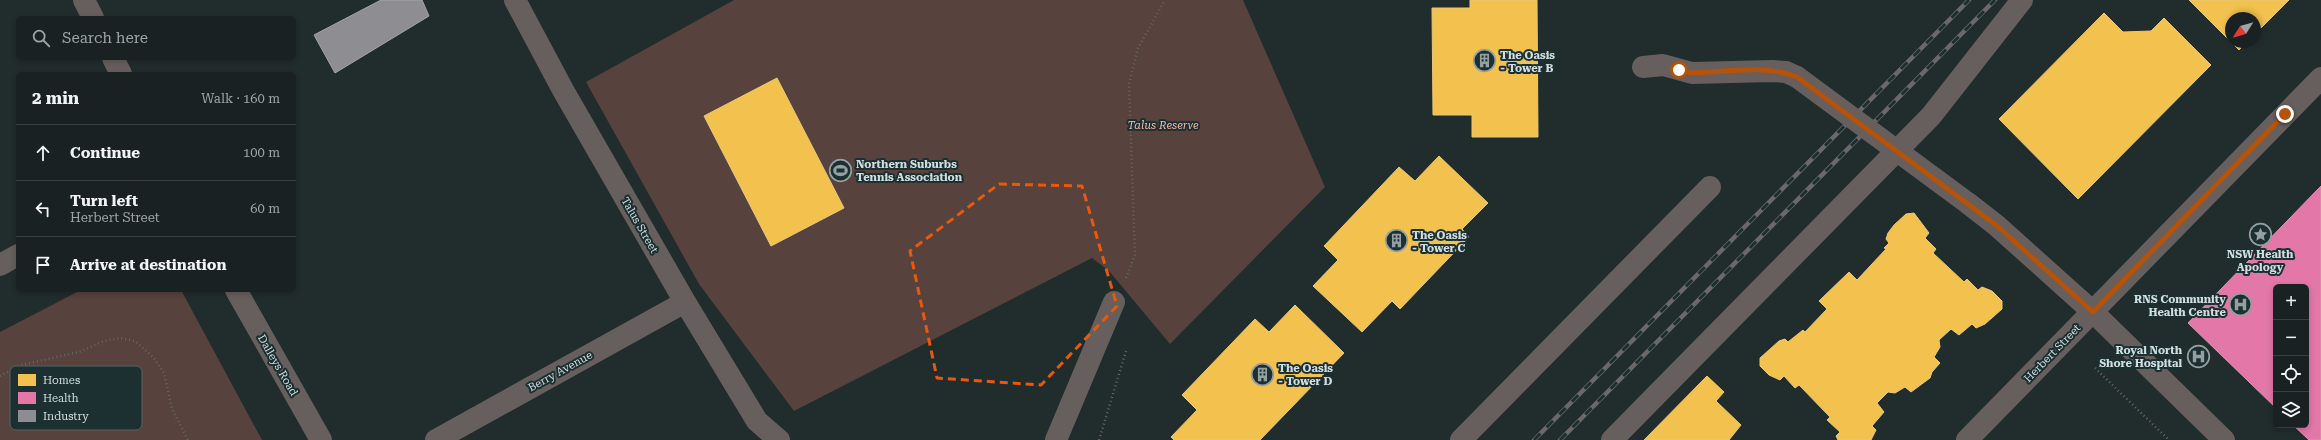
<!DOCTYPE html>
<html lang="en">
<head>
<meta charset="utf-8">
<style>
	:root { --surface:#192122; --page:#262e2f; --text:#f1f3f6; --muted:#9fa3a5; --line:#373e40 }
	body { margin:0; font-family:"Roboto Serif",serif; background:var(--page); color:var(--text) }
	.controls { position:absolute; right:12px; bottom:12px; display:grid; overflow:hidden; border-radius:6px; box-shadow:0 2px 6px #0003 }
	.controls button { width:36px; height:36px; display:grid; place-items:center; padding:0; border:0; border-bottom:1px solid var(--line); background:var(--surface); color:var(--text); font:20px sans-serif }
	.compass { position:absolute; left:2225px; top:12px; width:36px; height:36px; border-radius:50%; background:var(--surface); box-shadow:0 2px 6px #0003; rotate:233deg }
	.stop { position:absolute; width:12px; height:12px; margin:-9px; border:3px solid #b45309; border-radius:50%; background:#fff }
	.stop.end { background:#b45309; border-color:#fff; box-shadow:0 1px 4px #0008 }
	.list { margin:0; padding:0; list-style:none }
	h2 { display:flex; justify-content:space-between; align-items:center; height:52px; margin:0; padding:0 16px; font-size:17px }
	h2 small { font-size:13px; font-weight:400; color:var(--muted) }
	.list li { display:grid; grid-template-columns:26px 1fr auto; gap:12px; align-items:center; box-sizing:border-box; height:56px; padding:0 16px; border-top:1px solid var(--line) }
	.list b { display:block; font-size:15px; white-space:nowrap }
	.list p { margin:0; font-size:13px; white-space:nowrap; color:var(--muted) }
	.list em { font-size:13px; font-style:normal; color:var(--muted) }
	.icon { flex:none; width:22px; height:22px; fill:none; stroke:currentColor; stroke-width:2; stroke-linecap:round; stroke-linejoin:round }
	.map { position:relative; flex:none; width:2321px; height:440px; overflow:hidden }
	.search { position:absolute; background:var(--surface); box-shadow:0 2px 6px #0003; left:16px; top:16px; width:280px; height:44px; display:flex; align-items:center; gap:10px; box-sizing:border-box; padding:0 14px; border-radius:6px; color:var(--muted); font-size:15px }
	.panel { position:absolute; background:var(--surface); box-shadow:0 2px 6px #0003; left:16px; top:72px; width:280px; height:220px; border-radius:6px }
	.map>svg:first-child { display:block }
</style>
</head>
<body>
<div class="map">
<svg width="2321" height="440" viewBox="0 0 2321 440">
	<rect width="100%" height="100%" fill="#212c2d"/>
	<path fill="#57423e" d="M734,0H1243L1325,187L1170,344L1109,271L1092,258L794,411L699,284L586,82Z
		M81,290H181L262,440H0V332Z"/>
	<path fill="#f2c14e" stroke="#e8c97a" d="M1470,0H1537L1538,137H1472V115H1433L1432,8H1470Z
		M2189,0H2289L2255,34V18H2231V42Z
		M2104,13L2123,32L2151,31L2164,18L2211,65L2078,199L1999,119Z
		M2231,42H2247L2239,50Z
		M777,78L844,208L771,246L704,116Z
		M1439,156L1488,203L1462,229L1469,237L1400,309L1392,301L1362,332L1313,286L1338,260L1324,246L1399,167L1415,181Z
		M1914,213L1929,233L1925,238L1936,249L1933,253L1964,282L1967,279L1978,290L1982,287L1992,291L2002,301V309L1985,324L1976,328L1972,324L1959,335L1951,329L1939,340L1940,347L1934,357L1940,363L1932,372L1930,378L1911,392L1905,387L1895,393L1888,392L1877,403L1884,412L1872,426L1876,430L1871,440H1838L1836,436L1840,432L1827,420L1830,417L1799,385L1795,388L1784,376L1780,380L1769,375L1760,366V358L1779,341L1785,339L1788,342L1803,330L1805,332L1827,309L1819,301L1849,272L1857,280L1886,249L1884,248L1889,243L1886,239L1888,233L1894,225L1906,214Z
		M1295,305L1344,353L1260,440H1174L1171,437L1197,410L1182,395L1255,319L1269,332Z
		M1707,376L1724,392L1716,401L1741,425L1729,440H1644Z"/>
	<path fill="#e377a8" stroke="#de96b8" d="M2321,186V440H2309L2293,425H2306V287H2276V408L2188,323Z"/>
	<path fill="#8d8d92" stroke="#a2a5a9" d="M381,0H422L429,16L335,73L314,35Z"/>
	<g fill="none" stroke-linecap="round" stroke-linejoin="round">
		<path stroke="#676564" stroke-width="2.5" stroke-dasharray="1 3" stroke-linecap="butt" d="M1126,278L1135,255L1129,84L1138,48L1165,0
			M2095,368L2169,440
			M0,376L21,365L79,352L104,341L120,338L135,341L153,357L164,373L172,409L188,440
			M1099,440L1126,351"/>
		<path stroke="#665f5d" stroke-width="22" d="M84,0L93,18
			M515,0L563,90L685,302L757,421L779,440
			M113,58L121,74
			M1643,67L1663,65L1692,73L1772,71L1786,72L1797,77
			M1969,204L1996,225L2093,312L2224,440
			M0,265L18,255
			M236,290L321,440
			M436,440L685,302
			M1056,440L1114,302
			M1461,440L1710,187
			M1612,440L1931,116L2022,0
			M1967,440L2321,78"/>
		<defs>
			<path id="rail" d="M1534,440L1969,0
				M1560,440L1995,0"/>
		</defs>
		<use href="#rail" stroke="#6a6868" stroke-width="4.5"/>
		<use href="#rail" stroke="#1c3032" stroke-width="3" stroke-dasharray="9" stroke-linecap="butt"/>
		<path stroke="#665f5d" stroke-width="22" d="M1797,77L1969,204"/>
	</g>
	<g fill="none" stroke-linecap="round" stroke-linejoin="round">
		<path stroke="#b45309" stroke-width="5" d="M1679,70L1692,73C1725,72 1766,64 1797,77L1996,225L2093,312L2285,114"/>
	</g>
	<path fill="none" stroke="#e8590c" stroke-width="3" stroke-dasharray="8 5" stroke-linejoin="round" d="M999,184L1082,186L1117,306L1041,385L937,378L910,251Z"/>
	<defs>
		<symbol id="building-ring" viewBox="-11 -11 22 22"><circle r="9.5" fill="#1c3032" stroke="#949fa1" stroke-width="1.5"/><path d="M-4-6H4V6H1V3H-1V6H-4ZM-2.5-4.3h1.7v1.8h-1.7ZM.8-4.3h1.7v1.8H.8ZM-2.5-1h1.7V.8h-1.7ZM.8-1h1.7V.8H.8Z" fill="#949fa1"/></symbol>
		<symbol id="stadium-ring" viewBox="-11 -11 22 22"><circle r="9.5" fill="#1c3032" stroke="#949fa1" stroke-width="1.5"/><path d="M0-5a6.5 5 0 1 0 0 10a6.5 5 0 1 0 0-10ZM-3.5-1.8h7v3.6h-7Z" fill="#949fa1"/></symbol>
		<symbol id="sight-ring" viewBox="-11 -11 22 22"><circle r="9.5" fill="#1c3032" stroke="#949fa1" stroke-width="1.5"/><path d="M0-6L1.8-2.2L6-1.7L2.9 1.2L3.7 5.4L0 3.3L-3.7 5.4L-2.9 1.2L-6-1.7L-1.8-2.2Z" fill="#949fa1"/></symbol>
		<symbol id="hospital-ring" viewBox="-11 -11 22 22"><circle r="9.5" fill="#1c3032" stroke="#949fa1" stroke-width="1.5"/><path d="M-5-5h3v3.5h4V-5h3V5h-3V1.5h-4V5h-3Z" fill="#949fa1"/></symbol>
	</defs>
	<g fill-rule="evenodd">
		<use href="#building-ring" x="1472" y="48" width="25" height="25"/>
		<use href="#stadium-ring" x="828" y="158" width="25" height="25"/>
		<use href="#sight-ring" x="2248" y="222" width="25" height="25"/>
		<use href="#building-ring" x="1384" y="228" width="25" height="25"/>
		<use href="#hospital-ring" x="2228" y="292" width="25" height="25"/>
		<use href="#hospital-ring" x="2186" y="344" width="25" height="25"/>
		<use href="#building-ring" x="1250" y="362" width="25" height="25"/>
	</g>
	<g text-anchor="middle" stroke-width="4" stroke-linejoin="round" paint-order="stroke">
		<g font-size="11" font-weight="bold" fill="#d2dddf" stroke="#1c3032" text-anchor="start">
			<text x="1500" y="59">The Oasis<tspan x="1500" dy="13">- Tower B</tspan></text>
			<text x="856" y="168">Northern Suburbs<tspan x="856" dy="13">Tennis Association</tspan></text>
			<text x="1412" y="239">The Oasis<tspan x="1412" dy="13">- Tower C</tspan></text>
			<text x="2260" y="258" text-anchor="middle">NSW Health<tspan x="2260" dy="13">Apology</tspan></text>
			<text x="2226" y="303" text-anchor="end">RNS Community<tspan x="2226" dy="13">Health Centre</tspan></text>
			<text x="2182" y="354" text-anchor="end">Royal North<tspan x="2182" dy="13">Shore Hospital</tspan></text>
			<text x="1278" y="372">The Oasis<tspan x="1278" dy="13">- Tower D</tspan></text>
		</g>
		<g font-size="11" font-style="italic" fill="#fbb5a7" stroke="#1c3032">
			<text x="1163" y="129">Talus Reserve</text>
		</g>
		<g font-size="11" fill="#d2dddf" stroke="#1c3032">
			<text transform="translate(640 225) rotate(60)" y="4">Talus Street</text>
			<text transform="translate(2052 353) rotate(-46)" y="4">Herbert Street</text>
			<text transform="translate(278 365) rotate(60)" y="4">Dalleys Road</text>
			<text transform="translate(560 371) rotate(-29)" y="4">Berry Avenue</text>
		</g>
	</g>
	<rect x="10" y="366" width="132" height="64" rx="6" fill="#1c3032" stroke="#536466" stroke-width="1"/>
	<rect x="18" y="374" width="18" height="12" fill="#f2c14e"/>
	<rect x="18" y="392" width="18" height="12" fill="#e377a8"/>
	<rect x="18" y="410" width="18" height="12" fill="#8d8d92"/>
	<g font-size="11" fill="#d2dddf">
		<text x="43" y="384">Homes</text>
		<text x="43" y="402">Health</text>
		<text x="43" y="420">Industry</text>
	</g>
</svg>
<div class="controls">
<button>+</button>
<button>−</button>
<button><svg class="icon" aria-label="locate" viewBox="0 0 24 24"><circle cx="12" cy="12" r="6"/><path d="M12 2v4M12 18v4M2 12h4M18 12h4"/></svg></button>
<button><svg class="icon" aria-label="layers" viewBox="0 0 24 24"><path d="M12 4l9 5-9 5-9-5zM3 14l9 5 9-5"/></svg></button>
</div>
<svg class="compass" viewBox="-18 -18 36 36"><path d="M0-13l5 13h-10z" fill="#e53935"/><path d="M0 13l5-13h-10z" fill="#9fa3a5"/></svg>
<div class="stop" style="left:1679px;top:70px"></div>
<div class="stop end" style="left:2285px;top:114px"></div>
<div class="search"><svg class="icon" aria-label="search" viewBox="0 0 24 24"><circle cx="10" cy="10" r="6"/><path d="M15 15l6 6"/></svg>Search here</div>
<section class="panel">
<h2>2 min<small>Walk · 160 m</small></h2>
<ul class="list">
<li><svg class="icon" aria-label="ahead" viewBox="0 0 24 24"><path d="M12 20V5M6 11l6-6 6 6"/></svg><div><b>Continue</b></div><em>100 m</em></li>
<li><svg class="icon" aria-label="left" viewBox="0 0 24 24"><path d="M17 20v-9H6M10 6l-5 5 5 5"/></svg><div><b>Turn left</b><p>Herbert Street</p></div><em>60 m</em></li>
<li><svg class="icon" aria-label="arrive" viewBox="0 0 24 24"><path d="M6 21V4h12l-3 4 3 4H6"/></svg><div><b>Arrive at destination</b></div></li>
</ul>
</section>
</div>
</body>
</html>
